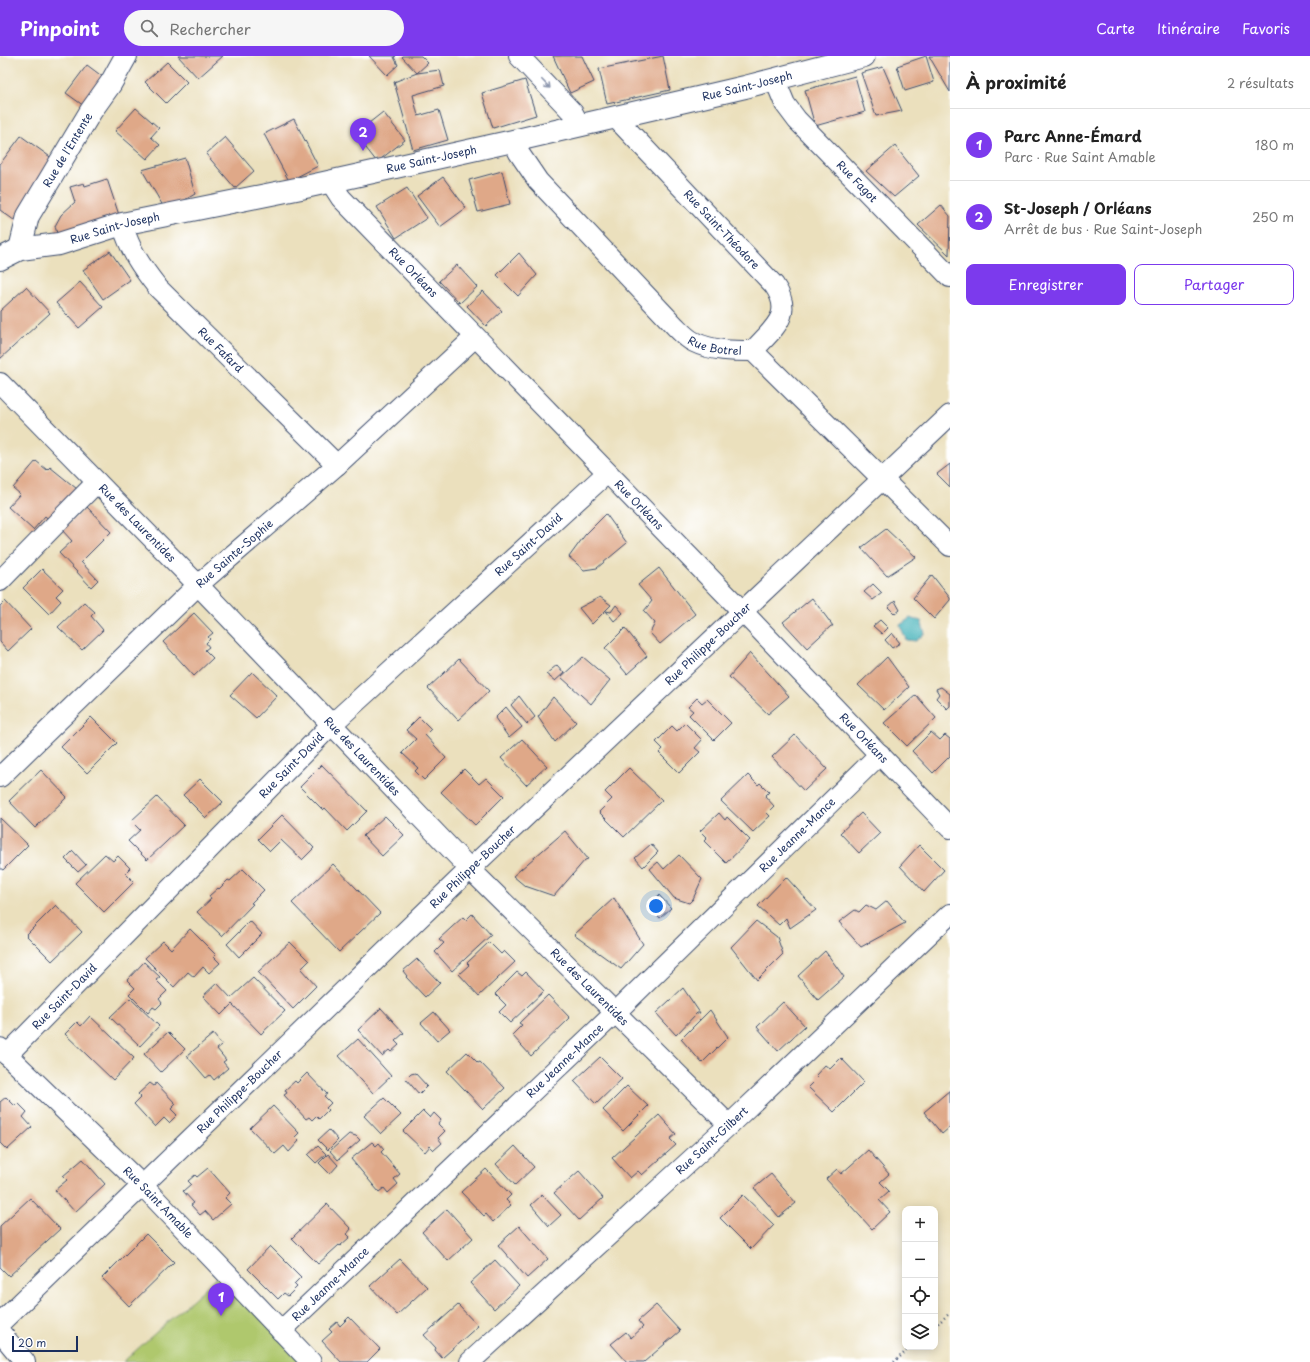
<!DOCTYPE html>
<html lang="fr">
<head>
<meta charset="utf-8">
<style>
	:root { --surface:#fff; --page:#f6f6f6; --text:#222; --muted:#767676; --line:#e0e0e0; --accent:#7c3aed }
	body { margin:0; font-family:"Playpen Sans",sans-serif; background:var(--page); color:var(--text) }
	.controls { position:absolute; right:12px; bottom:12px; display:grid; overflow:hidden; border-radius:8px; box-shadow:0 2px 10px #0003 }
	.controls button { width:36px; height:36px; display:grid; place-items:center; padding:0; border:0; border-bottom:1px solid var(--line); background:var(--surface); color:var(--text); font:20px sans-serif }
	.scale { position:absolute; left:12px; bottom:10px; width:66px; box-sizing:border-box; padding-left:4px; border:2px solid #1b2f5e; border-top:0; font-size:11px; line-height:14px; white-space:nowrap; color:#1b2f5e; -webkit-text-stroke:3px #fff; paint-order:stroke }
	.you { position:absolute; left:656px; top:850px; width:14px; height:14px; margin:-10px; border:3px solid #fff; border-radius:50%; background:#1a73e8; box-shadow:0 0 0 6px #1a73e833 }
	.badge { display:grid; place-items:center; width:26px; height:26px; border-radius:50%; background:var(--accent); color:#fff; font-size:13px; font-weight:700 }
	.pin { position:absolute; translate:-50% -33px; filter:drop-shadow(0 1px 2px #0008) }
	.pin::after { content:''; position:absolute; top:21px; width:14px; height:12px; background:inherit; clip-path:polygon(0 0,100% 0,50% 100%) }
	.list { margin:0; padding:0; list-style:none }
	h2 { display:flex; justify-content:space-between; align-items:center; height:52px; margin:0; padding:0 16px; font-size:17px }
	h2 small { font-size:13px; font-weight:400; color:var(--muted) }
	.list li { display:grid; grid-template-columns:26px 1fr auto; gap:12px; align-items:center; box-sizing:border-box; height:72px; padding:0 16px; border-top:1px solid var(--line) }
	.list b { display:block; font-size:15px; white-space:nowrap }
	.list p { margin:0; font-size:13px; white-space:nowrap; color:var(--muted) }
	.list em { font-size:13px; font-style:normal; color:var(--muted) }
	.actions { display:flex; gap:8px; padding:12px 16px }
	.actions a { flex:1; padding:9px 0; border:1px solid var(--accent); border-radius:8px; text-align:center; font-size:14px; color:var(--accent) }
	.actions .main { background:var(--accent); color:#fff }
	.icon { flex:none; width:22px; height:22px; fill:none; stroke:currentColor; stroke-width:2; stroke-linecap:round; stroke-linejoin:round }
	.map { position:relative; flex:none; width:950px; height:1306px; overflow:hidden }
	header { display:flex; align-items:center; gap:24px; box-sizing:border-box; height:56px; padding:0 20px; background:var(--accent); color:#fff }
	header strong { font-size:19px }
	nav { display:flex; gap:22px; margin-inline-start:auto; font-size:14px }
	.search { width:280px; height:36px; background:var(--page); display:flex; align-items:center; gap:10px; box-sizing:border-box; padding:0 14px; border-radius:22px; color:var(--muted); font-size:15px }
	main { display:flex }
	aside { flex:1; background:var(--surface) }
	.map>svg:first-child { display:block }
</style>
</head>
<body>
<header>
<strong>Pinpoint</strong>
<div class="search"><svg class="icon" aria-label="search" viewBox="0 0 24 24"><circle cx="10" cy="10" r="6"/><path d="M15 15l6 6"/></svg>Rechercher</div>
<nav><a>Carte</a><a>Itinéraire</a><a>Favoris</a></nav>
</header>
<main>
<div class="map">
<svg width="950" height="1306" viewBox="0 0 950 1306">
	<rect width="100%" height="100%" fill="#fff"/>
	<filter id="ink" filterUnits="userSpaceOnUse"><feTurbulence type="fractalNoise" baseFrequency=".025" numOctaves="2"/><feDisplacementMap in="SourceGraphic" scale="8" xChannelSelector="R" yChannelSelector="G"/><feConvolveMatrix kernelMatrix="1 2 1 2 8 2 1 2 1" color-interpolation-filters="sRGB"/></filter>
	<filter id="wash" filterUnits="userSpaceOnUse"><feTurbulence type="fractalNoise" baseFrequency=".012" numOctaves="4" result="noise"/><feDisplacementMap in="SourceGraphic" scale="16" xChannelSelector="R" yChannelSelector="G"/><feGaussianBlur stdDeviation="0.9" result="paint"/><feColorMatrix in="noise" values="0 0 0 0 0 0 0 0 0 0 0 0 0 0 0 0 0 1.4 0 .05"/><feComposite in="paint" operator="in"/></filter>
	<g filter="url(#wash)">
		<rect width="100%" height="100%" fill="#ebe0bd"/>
		<path fill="#afc86d" stroke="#657c66" d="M224,1215L312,1306H123Z"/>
		<path fill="#3fb0b7" stroke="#2d708a" d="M910,562L921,565L925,577L916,585L906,584L900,569Z"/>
		<g id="blocks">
			<path fill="#dfa888" d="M178,0H223L198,22Z
				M369,0H396L394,1L398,9L387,19Z
				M403,0H421L428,7L417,17L402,1Z
				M553,0H582L594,26L570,37Z
				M663,0L670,34L607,48L599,13Z
				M926,0L934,26L905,35L897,10Z
				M929,0H950V36Z
				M167,6L187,26L166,47L145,26Z
				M87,9L111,27L91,55L66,37Z
				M883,11L902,55L876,60L861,17Z
				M440,14L444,30L413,39L418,60L439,54L448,84L413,94L394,26L417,17Z
				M855,20L865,56L815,70L805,34Z
				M525,24L536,59L493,72L482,37Z
				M136,52L159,72L151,81L160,89L147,103L115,75Z
				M383,56L405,84L377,106L355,78Z
				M294,63L318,110L289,125L264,78Z
				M21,80L60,108L18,167L0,154V108Z
				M225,81L254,115L235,132L206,98Z
				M895,90L919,120L894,141L866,115Z
				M185,102L195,138L166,155L142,114Z
				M502,115L510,148L478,156L469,124Z
				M443,121L466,152L440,171L417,140Z
				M107,123L121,165L59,185L55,170L61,159L75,146L70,131L84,127L85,130Z
				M407,132L427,162L396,182L377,151Z
				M941,149L950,160L949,199L918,169Z
				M110,195L130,224L103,243L83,214Z
				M519,197L537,219L518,240L497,219Z
				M457,209L477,231L460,247L439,225Z
				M80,226L103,251L79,272L56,247Z
				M26,231L50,257L0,303V255Z
				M483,235L502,255L486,270L467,250Z
				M36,405L47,414L50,411L82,437L54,468L45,460L33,474L8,451L20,438L13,432Z
				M950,408V431L937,418Z
				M87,451L111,476L81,506L98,524L91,531L59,497L72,485L62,474Z
				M606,458L627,487L597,512L584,514L569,501L585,479Z
				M886,473L916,501L887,520L861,492Z
				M659,512L695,558L660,588L650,577L655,567L644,555L652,545L638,529Z
				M42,513L63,533L56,540L61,545L49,558L23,532Z
				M932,519L950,542V544L934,563L913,542Z
				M873,528L882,537L873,544L864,536Z
				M600,541L611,549L592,568L579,552Z
				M812,542L833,570H831L807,592L783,566Z
				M5,545L31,573L8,595L0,586V550Z
				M895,545L900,554L895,558L888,551Z
				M84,546L95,556L91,560L103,574L82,594L58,571Z
				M616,549L623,557L614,565L606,555L611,556Z
				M194,557L213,577L208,581L210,583L206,587L209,591L205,594L213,602L194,620L163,586Z
				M880,564L888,572L882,578L873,570Z
				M625,572L647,600L627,618L605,592Z
				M892,577L900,587L892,592L885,584Z
				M750,597L789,640L768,658L729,621Z
				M583,601L610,624L591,648L561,621Z
				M887,601L909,631L884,654L858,629Z
				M459,603L489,635L458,664L428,632Z
				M557,609L564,617L555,625L546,618Z
				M252,616L277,640L256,662L230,639Z
				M941,631L950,638V650L947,653L936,642L939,638L936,633Z
				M916,639L936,662L907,690L884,667Z
				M519,640L535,661L527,668L511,649Z
				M553,641L576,666L555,686L538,661Z
				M697,642L702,647L707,643L731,667L714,684L689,659L693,655L688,651Z
				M506,651L522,671L509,682L495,662Z
				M91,661L117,687L87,717L61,691Z
				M419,661L431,673L425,679L446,702L424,724L415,715L418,712L402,697L416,683L406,674Z
				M685,667L702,684L695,692L700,696L679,717L659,697L663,693L656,686L672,670L677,675Z
				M931,676L940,684L945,679L950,683V700L933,717L912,695Z
				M795,679L827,713L804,735L772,701Z
				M522,683L547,710L526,729L501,702Z
				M322,709L367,755L347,775L325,752L323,754L300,731Z
				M629,712L662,744L624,781L599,756L612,743L605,736Z
				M464,713L479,728L486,722L504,740L475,769L441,736Z
				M41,714L67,741L35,772L9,745Z
				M748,719L758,729L760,727L769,736L765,740L774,750L767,757L770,760L753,776L721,745Z
				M200,723L223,746L206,762L183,739Z
				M157,741L184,769L147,804L128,785L140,774L131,765Z
				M719,757L725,764L727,761L750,784L726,807L704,785L707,782L700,775Z
				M861,757L880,777L859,797L840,777Z
				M282,759L314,792L302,804L281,784L270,795L258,783Z
				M385,760L404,779L382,800L363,780Z
				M0,762L28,789L3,814L0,812Z
				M565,775L588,803L585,804L554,840L525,830L513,820Z
				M651,788L658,796L643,811L635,802Z
				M919,789L944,814L924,836L900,810Z
				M73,795L86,809L78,816L65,803Z
				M105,798L113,805L118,800L130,812L125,817L134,826L104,856L75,827Z
				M679,799L702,823L693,843L689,847L674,842L650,813L658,806L664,813Z
				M333,808L380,857L339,896L292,847Z
				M243,813L264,834L251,847L253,848L222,880L197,856L211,843L209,840L218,832L219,833L228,824L230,825Z
				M786,821L816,854L790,872L786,862L779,869L758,850Z
				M659,839L671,852L660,862L649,849Z
				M614,842L643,888L621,913L574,879Z
				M887,845L905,867L861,891L839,866L855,854L859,856L866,849L876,854Z
				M56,849L82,876L52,905L26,879Z
				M472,858L491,879L452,915L435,896L444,887L439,883L463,861L466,864Z
				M250,865L262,878L239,901L227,888Z
				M756,865L777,881L783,898L757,924L731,891Z
				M190,873L216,899L214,901L220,907L209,917L203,911L194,921L188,916L174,931L145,902L163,885L171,893Z
				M290,886L309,905L301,913L316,930L293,953L258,916Z
				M489,886L501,898L504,895L515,906L479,940L459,918L469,909L467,907Z
				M825,895L844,921L818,944L798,920Z
				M417,903L440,927L425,941L406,921L407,920L403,915Z
				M144,906L160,921L156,924L167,935L159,943L162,947L156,953L153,951L148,957L129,938L135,932L127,924Z
				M517,916L522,920L526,916L544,935L510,967L499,956L506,949L495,938Z
				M253,922L285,955L261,978L232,948L221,959L203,940L217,927L231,942Z
				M683,932L700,957H697L676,979L656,957Z
				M548,939L570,962L531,1000L512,979L522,969L519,967Z
				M130,942L159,970L140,990L110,961Z
				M783,946L805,970L778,995L757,971Z
				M381,952L404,977L395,985L399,989L391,996L389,994L382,1000L358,974Z
				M710,954L728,981L702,1007L681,983Z
				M434,956L450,974L437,985L421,967Z
				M90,960L134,1002L113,1024L65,978L77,966L81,970Z
				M168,976L185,993L161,1016L144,998Z
				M213,978L222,989L217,993L226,1004L223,1006L228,1012L214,1024L210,1019L206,1022L187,1000Z
				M358,983L391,1020L373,1037L339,1000Z
				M467,996L478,1007L480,1006L505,1032L483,1053L447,1015Z
				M600,1001L622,1023L596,1048L574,1025Z
				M841,1002L864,1026L834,1056L808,1031L818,1021L816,1019L825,1009L830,1013Z
				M307,1017L327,1038L324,1040L331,1047L326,1052L328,1054L319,1063L316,1060L312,1064L309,1061L306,1063L284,1039L287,1037L285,1034L295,1025L297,1027Z
				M415,1017L427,1030L419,1038L406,1023L411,1018Z
				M150,1027L154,1030L156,1027L176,1048L171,1053L177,1059L169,1067L164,1062L155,1071L134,1048L141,1041L138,1038Z
				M627,1030L648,1050L623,1075L603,1054Z
				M950,1034V1071L942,1078L924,1056Z
				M6,1041L15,1050L18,1047L27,1056L23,1061L32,1071L7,1094L0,1087V1046Z
				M384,1042L401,1059L381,1078L364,1060Z
				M273,1050L299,1077L295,1081L299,1085L289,1096L284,1090L275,1098L250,1072Z
				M423,1055L430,1062L434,1057L441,1064L438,1068L445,1075L438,1082L442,1087L434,1094L430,1090L425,1096L403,1075Z
				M659,1059L676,1078L670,1083L676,1089L642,1119L638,1115L630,1122L612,1102Z
				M329,1074L338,1084L328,1094L318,1084Z
				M349,1078L356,1080L360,1084L338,1104L330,1095Z
				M372,1086L376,1090L379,1087L384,1093L381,1096L400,1118L394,1123L398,1128L388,1137L384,1132L379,1136L351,1103Z
				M318,1090L326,1098L316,1107L308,1099Z
				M515,1090L534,1111L515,1129L496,1108Z
				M868,1094L889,1118L880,1126L889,1135L879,1144L890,1156L872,1173L826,1123L837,1113L841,1118Z
				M328,1098L338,1109L330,1118L319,1107Z
				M83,1103L105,1128L75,1156L55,1134L67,1124L63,1120Z
				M208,1112L230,1137L225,1142L231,1148L213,1164L205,1155L200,1159L191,1149L194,1147L183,1135L191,1128L188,1125L195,1119L197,1121Z
				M486,1113L511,1139L506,1144L511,1149L493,1166L486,1158L484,1160L461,1136Z
				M579,1115L603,1142L579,1164L554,1137Z
				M771,1118L796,1147L779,1161L754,1132Z
				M542,1139L561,1159L549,1170L531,1149Z
				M743,1139L774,1169L751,1193L720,1162Z
				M30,1142L60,1173L9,1220L0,1211V1170Z
				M327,1148L351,1173L347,1178L350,1181L340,1190L339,1189L318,1208L292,1182Z
				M447,1153L473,1182L448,1205L422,1176Z
				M519,1170L548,1203L527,1222L498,1189Z
				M146,1178L174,1206L129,1250L102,1222Z
				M270,1190L301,1221L294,1228L297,1231L288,1240L284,1237L278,1243L248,1213Z
				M400,1203L427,1231L397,1259L370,1230Z
				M495,1204L519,1230L494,1253L470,1227Z
				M458,1249L478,1270L442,1302L435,1294L436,1292L424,1279Z
				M656,1249L680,1275L644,1306H627L611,1288L626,1276L631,1282L643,1271L638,1265Z
				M349,1261L380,1293L367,1306H341L322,1285L332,1276L329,1273L337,1266L340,1270Z"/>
		</g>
	</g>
	<g filter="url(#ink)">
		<use href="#blocks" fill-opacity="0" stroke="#3a4a6c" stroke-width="1"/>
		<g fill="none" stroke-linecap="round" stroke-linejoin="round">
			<defs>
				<g id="street">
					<path d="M519,0L573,57L580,70"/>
					<path id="s1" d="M775,24L785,48L797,64L950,221"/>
					<path id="s2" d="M615,61L774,229C795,259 773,272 753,295"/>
					<path id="s3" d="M513,85L519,97L538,125L675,270C680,275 687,283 694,286C712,295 733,295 753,295L950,490"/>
					<path id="s4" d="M330,125L341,142L742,555L950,772"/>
					<path id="s5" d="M122,168C131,196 140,209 158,232L337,409"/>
					<path id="s6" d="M0,327L198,529L470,813L729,1069"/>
					<path d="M0,525L97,426"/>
					<path id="s7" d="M0,721L198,529L337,409L475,281"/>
					<path id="s8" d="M0,992L143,1130L311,1306"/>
					<path id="s9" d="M7,999L331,669L607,417"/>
					<path id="s10" d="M0,1267L470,813L950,359"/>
					<path id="s11" d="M281,1275L615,957L880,698"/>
					<path d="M0,1276L25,1306"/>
					<path id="s12" d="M470,1306L729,1069L950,858"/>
				</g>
				<g id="secondary">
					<path id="s13" d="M20,193L28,160L91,55L111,27L126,0"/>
					<path id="s14" d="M0,203L20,193L59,188L122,168L301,132L513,85L745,31L864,0"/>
				</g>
			</defs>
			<use href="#street" stroke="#3a4a6c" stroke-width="22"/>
			<use href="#secondary" stroke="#3a4a6c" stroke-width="24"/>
			<path stroke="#3a4a6c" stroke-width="2.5" stroke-dasharray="1 3" stroke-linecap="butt" d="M935,1270L950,1257
				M894,1306L911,1291"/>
			<use href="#street" stroke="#fff" stroke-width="20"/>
			<use href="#secondary" stroke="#fff" stroke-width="22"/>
		</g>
		<defs><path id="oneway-shaft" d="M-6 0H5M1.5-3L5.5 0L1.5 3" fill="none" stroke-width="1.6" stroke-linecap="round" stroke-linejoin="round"/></defs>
		<use stroke="#8d97ae" href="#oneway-shaft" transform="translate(546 28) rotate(46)"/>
	</g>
	<g text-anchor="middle" stroke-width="3" stroke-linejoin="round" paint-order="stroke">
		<g font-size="11" fill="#1b2f5e" stroke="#fff">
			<text dy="4" stroke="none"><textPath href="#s14" startOffset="768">Rue Saint-Joseph</textPath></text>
			<text dy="4" stroke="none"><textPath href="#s13" startOffset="111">Rue de l'Entente</textPath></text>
			<text dy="4" stroke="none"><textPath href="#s14" startOffset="444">Rue Saint-Joseph</textPath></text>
			<text dy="4" stroke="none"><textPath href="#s1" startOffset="132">Rue Fagot</textPath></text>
			<text dy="4" stroke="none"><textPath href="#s14" startOffset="120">Rue Saint-Joseph</textPath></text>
			<text dy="4" stroke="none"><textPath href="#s2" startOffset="155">Rue Saint-Théodore</textPath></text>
			<text dy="4" stroke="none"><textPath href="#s4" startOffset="124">Rue Orléans</textPath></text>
			<text dy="4" stroke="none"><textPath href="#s3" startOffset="293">Rue Botrel</textPath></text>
			<text dy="4" stroke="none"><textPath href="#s5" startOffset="162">Rue Fafard</textPath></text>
			<text dy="4" stroke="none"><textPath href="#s4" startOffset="448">Rue Orléans</textPath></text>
			<text dy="4" stroke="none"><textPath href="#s6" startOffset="196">Rue des Laurentides</textPath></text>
			<text dy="4" stroke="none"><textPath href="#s9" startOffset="730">Rue Saint-David</textPath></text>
			<text dy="4" stroke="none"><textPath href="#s7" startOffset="324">Rue Sainte-Sophie</textPath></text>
			<text dy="4" stroke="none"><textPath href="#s10" startOffset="981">Rue Philippe-Boucher</textPath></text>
			<text dy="4" stroke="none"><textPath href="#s4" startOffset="772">Rue Orléans</textPath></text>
			<text dy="4" stroke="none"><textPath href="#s6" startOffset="520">Rue des Laurentides</textPath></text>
			<text dy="4" stroke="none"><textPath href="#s9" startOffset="406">Rue Saint-David</textPath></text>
			<text dy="4" stroke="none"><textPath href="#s11" startOffset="716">Rue Jeanne-Mance</textPath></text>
			<text dy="4" stroke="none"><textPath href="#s10" startOffset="657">Rue Philippe-Boucher</textPath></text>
			<text dy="4" stroke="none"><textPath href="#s6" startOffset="844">Rue des Laurentides</textPath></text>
			<text dy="4" stroke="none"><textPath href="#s9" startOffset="82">Rue Saint-David</textPath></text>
			<text dy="4" stroke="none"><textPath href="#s11" startOffset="392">Rue Jeanne-Mance</textPath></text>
			<text dy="4" stroke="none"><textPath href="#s10" startOffset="333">Rue Philippe-Boucher</textPath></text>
			<text dy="4" stroke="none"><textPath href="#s12" startOffset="328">Rue Saint-Gilbert</textPath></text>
			<text dy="4" stroke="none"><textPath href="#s8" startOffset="221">Rue Saint Amable</textPath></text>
			<text dy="4" stroke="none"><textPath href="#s11" startOffset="68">Rue Jeanne-Mance</textPath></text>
		</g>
	</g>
</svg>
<div class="controls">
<button>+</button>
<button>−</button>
<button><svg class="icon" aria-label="locate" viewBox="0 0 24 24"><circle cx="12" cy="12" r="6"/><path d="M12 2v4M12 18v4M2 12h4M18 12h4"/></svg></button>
<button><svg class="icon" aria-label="layers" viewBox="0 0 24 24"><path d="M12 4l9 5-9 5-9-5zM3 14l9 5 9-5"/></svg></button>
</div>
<div class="scale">20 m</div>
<div class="you"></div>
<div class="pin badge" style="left:221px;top:1260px">1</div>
<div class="pin badge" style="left:363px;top:95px">2</div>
</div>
<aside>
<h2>À proximité<small>2 résultats</small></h2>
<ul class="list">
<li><span class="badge">1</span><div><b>Parc Anne-Émard</b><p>Parc · Rue Saint Amable</p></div><em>180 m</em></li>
<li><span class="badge">2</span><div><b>St-Joseph / Orléans</b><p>Arrêt de bus · Rue Saint-Joseph</p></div><em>250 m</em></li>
</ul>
<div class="actions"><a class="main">Enregistrer</a><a>Partager</a></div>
</aside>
</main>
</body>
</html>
